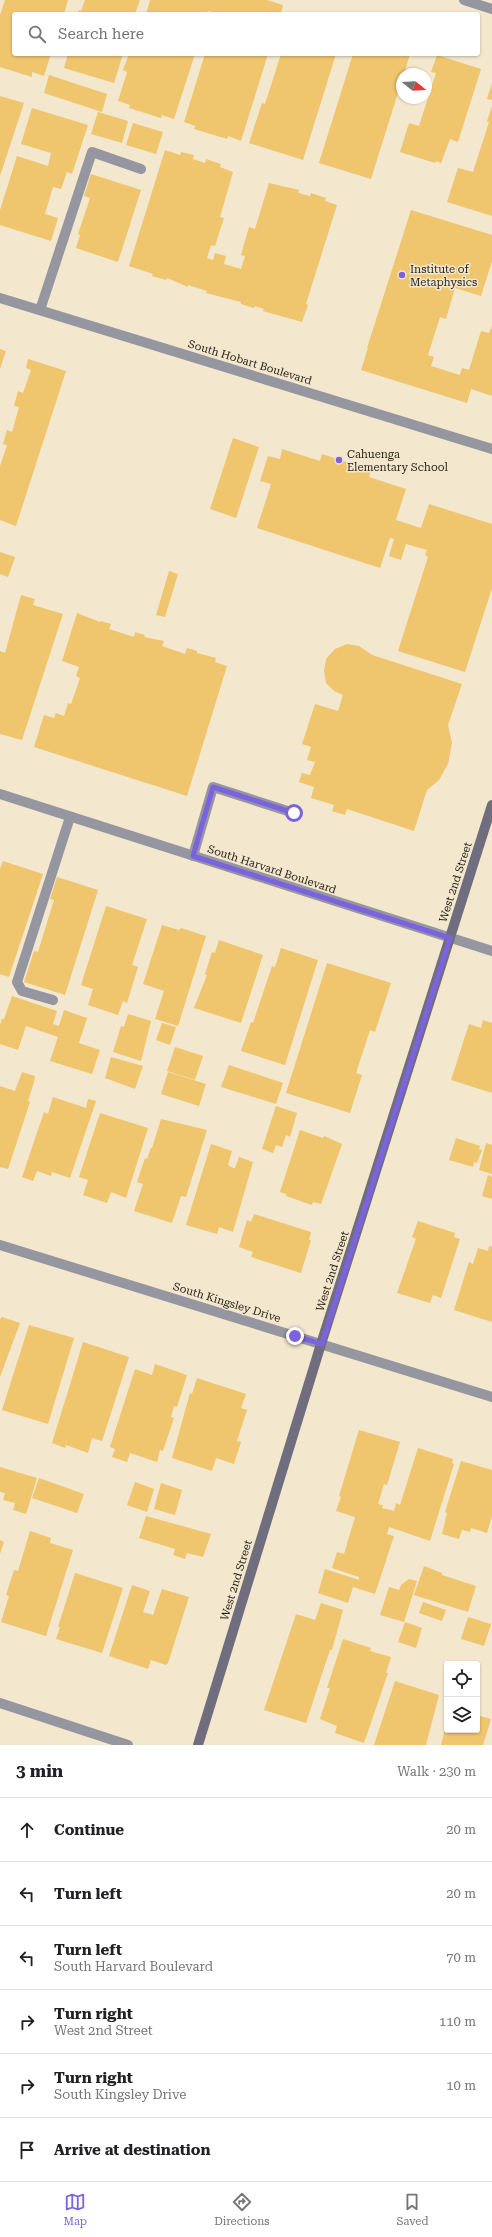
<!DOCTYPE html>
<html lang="en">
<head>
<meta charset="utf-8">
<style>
	:root { --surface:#fff; --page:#f2f2f2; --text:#202124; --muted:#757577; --line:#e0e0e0; --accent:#7c63de }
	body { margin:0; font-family:"Roboto Serif",serif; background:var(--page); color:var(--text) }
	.controls { position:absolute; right:12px; bottom:12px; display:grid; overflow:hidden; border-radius:4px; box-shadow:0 1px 3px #0004 }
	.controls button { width:36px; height:36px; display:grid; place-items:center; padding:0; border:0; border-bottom:1px solid var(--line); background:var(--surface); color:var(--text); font:20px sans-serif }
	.compass { position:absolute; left:396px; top:68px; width:36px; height:36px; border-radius:50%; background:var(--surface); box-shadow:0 1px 3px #0004; rotate:108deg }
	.stop { position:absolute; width:12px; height:12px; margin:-9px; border:3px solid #7c63de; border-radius:50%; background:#fff }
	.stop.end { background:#7c63de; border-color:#fff; box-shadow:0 1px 4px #0008 }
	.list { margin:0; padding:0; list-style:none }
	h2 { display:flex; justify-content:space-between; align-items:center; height:52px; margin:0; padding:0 16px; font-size:17px }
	h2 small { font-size:13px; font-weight:400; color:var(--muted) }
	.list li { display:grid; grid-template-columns:26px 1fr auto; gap:12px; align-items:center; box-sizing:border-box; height:64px; padding:0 16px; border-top:1px solid var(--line) }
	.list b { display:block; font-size:15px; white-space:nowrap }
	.list p { margin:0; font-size:13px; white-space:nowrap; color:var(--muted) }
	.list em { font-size:13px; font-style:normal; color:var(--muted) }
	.icon { flex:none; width:22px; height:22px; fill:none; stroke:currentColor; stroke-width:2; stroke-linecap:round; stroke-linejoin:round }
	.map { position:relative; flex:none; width:492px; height:1745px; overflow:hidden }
	.search { position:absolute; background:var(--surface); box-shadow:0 1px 3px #0004; left:12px; right:12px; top:12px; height:44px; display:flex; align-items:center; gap:10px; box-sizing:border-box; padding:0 14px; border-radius:4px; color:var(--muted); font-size:15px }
	.sheet { height:436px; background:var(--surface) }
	nav { display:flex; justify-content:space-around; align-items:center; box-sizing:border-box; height:56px; border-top:1px solid var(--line); background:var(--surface); font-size:11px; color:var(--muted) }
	nav a { display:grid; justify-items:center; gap:2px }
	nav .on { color:var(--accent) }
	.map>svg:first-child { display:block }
</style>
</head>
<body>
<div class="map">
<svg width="492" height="1745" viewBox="0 0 492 1745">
	<rect width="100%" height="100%" fill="#f3e7ce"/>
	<path fill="#efc56e" d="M5,0H68L64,14H14V54H51L44,76L32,72V77L0,67V15Z
		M85,0H140L135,14H77L79,10L81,11Z
		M150,0H267L283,5L281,14H218L208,11L207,14H146Z
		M68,54H123L114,83L64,68Z
		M129,54H195L174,119L162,115L161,118L129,108L130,105L118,101L127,72L123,70Z
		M205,54H268L241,141L228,136L227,139L194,129L195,126L184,122Z
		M281,54H336L303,160L249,143L262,103L265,104Z
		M353,54H410L404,74H402V80L371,179L319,163Z
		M437,55L481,69L458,142L450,139L441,163L436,161L435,163L400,152L409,123L419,126L436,73L431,72Z
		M49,75L107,94L102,112L44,93Z
		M492,83V100L487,99Z
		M0,96L24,103L0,176Z
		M492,106V216L447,202L458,168L473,172L489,122L487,121Z
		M32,108L88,125L72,174L67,172L61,189L53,187L45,214L58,218L51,241L0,225V210L17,156L48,166L51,153L21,144Z
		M98,112L128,121L122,143L91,134Z
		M133,123L163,132L156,154L126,145Z
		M165,150L180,155L181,152L194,155L193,159L205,163L206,159L221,164L220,167L233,172L220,217L224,218L215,246L211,245L207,258L213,260L215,253L226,256L224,264L241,269L245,256L241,255L249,227L255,229L269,183L299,190L298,193L310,196L311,193L326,198L325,201L337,205L306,304L308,305L302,322L263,311L264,309L255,306L254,308L241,304V302L206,293L207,291L188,285V287L167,278L166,280L152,276L153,274L129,266Z
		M91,174L141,190L118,262L76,248L80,235L78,234L90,198L84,196Z
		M411,210L492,235V261L481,296L455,288L446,319L440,317L428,355L434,357L431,366L460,375L462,368L469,370L481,331L489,333L492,326V396L471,389L467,403L361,370L368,348H367Z
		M0,349L6,351L0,369Z
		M28,359L66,371L16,526L0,520V466L7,445L3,444L7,430L12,432L19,407L14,406L18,391L23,393L31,370L26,368Z
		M233,438L259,447L236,518L210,509Z
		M282,449L320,461L322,454L371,470L369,477L406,489L396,520L421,528L429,504L492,524V588L465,672L398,651L428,557L425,555L427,550L406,544L401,560L389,556L394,539L390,538L380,568L257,528L271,484L260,481L268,456L280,459Z
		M0,552L15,557L8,577L0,574Z
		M169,571L178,574L165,617L156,615Z
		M21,595L35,599L33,605L63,614L22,740L0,734V651L5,653Z
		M77,613L100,622L101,621L111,624L109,629L134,637L135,632L145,635L144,637L164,641L162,646L185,654L187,648L197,651V653L216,658L215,662L227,666L187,796L34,747L44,715L54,718L56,713L64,716L68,703L71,704L80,678L76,676L79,667L62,661Z
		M347,644L359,646L372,655L462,684L448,725L452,743L448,764L439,780L427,790L414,831L347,809L345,815L332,811L334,805L311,798L314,787L299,782L302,773L310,775L315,762L307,760L311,747L302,744L315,704L338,711L343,695L334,691L326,683L324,671L326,659L335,649Z
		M3,861L43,874L9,977L0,974V869Z
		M57,877L98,890L65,995L24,982L34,951L38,952L54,900L50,899Z
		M106,906L147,919L132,965L138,967L127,1003L123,1001L118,1015L88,1005L93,989L81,985Z
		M162,925L179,930L181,928L206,936L178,1026L155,1019L164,991L143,984Z
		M219,940L263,955L241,1023L194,1008L207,975L205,974L212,952L215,953Z
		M281,948L318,960L285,1065L241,1051L251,1022L253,1023L272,966L275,967Z
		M327,963L391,983L375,1032L370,1030L356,1073L362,1075L350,1113L286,1093Z
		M12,996L57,1011L53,1024L59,1026L64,1010L87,1018L79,1043L100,1050L92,1074L50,1061L58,1037L26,1026L18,1050L0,1044V1025L2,1019H4Z
		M128,1014L151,1021L141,1061L113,1052L121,1026L124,1027Z
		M483,1020L492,1023V1093L451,1080L469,1024L481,1028Z
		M162,1023L176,1027L170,1045L156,1040Z
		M175,1047L203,1056L195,1080L167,1071Z
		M111,1057L143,1066L135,1089L105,1078Z
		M229,1065L283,1083L276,1104L221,1087Z
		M22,1072L35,1076L34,1082L28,1101L30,1102L8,1169L0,1167V1086L15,1091Z
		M168,1072L206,1084L199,1106L161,1094Z
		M53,1097L86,1108L88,1099L96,1101L70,1178L52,1172L51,1176L37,1171L33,1181L22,1177L44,1112L48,1114Z
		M276,1106L297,1113L290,1137L286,1135L282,1147L276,1145L273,1153L262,1149Z
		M100,1113L148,1128L126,1198L111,1192L107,1203L83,1195L88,1180L79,1177Z
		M161,1119L207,1130L186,1197L181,1196L172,1223L134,1211L143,1184L137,1182L145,1158L147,1159L151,1148H152Z
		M300,1130L323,1138L324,1136L342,1144L321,1204L313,1202L312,1205L286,1196V1194L280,1192Z
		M456,1138L480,1146L479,1149L482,1150L477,1163L474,1162L473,1167L449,1160Z
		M486,1143L492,1145V1174L479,1170Z
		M211,1144L232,1151L228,1165L233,1168H235L239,1157L253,1162L233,1232L219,1227L217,1234L186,1225Z
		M488,1175L492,1177V1199L482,1196Z
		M254,1214L311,1232L309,1240H311L301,1273L251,1257L253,1252L239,1247L247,1220L251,1222Z
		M418,1221L455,1233L454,1237L460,1239L441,1298L433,1295L430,1303L397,1293L416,1239L412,1237Z
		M489,1246L492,1247V1322L454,1310L469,1262L473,1264L478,1248L488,1251Z
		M2,1317L20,1323L0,1377V1319Z
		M29,1325L74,1338L48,1424L2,1410Z
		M83,1342L129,1357L102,1441L92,1438L88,1453L66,1445L65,1448L52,1443Z
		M155,1364L187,1375L177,1407L174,1406L171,1417L174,1418L163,1451L160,1450L157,1462L130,1453L127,1462L112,1457L115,1449L110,1447L135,1369L152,1375Z
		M197,1378L246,1394L241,1408L247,1410L237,1441L241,1442L234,1464L216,1458L212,1471L172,1458L190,1393L192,1394Z
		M359,1430L400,1442L387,1485L384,1484L378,1504L383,1505L382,1508L394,1511L396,1503L400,1505L418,1448L453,1459L452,1463L454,1464L430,1541L389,1527L387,1534L394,1536L375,1594L353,1587L348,1603L318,1593L325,1569L359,1580V1577L332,1568L337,1552L344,1554L355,1517L336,1511L341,1497L339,1496Z
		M461,1461L492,1470V1516L487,1533L471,1528L470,1532L462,1530L459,1539L442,1534L447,1513L445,1512Z
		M0,1467L37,1478L26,1514L13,1510L15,1503L3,1500L5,1493L0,1492Z
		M39,1478L84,1494L77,1513L32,1498Z
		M135,1482L154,1489L147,1512L127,1505Z
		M161,1483L182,1490L175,1515L154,1509Z
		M146,1516L211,1534L203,1557L187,1553L185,1559L173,1555L175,1549L139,1538Z
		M30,1531L51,1538L50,1543L73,1550L46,1636L1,1622L9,1596L6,1595L14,1570L18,1571Z
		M0,1540L4,1542L0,1554Z
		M424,1566L442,1573V1575L476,1586L468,1612L414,1595Z
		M75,1573L123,1588L102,1653L56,1639L60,1627H58Z
		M409,1579L417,1581L404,1622L380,1615L389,1587L399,1590L401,1585Z
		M132,1585L150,1591L143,1612L153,1615L162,1589L189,1597L168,1663L166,1665L151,1660L148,1669L109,1656Z
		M423,1602L446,1610L442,1621L419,1613Z
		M321,1603L343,1610L332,1650H330L324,1668L306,1723L264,1710L296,1614L315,1620Z
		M468,1617L491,1624L484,1646L461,1639Z
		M405,1622L422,1628L416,1648L398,1642Z
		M343,1639L371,1648L370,1651L391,1657L386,1673H388L364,1743L335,1733L337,1726L320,1719L330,1688H327Z
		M395,1681L439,1695L426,1745H374Z
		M477,1715L491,1719L483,1745H441L447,1721V1730H477Z"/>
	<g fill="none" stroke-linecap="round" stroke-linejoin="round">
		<path stroke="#9696a1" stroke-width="10" d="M40,310L92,152L141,169
			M193,856L213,787L294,813
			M53,1000L22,991L17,982L70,817"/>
		<path stroke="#9696a1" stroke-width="10" d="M464,0L492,9
			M0,298L492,449
			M0,794L492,951
			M0,1245L492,1397
			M0,1703L128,1745"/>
		<path stroke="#706e7e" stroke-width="10" d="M198,1745L321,1344L492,805"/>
	</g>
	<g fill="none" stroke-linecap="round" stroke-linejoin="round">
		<path stroke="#7c63de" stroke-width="5" d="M294,813L213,787L193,856L450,938L322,1344L295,1336"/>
	</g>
	<g fill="#7c63de" stroke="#f3e7ce" stroke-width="1.5">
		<circle cx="402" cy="275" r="4"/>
		<circle cx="339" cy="460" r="4"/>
	</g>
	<g text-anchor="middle" stroke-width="3" stroke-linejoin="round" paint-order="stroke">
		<g font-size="11" fill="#231e15" stroke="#f3e7ce" text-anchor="start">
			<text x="410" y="273">Institute of<tspan x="410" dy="13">Metaphysics</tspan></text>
			<text x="347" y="458">Cahuenga<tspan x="347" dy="13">Elementary School</tspan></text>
		</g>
		<g font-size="11" fill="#231e15" stroke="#f3e7ce">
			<text transform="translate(250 362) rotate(17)" y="4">South Hobart Boulevard</text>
			<text transform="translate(272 869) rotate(18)" y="4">South Harvard Boulevard</text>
			<text transform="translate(455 882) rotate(-72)" y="4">West 2nd Street</text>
			<text transform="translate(332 1271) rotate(-72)" y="4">West 2nd Street</text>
			<text transform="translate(227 1302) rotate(17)" y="4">South Kingsley Drive</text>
			<text transform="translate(236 1580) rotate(-73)" y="4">West 2nd Street</text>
		</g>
	</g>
</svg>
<div class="controls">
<button><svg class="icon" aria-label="locate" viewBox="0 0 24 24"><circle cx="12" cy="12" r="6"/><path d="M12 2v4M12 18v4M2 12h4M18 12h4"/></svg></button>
<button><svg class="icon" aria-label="layers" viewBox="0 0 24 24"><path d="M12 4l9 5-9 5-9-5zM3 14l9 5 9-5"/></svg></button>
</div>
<svg class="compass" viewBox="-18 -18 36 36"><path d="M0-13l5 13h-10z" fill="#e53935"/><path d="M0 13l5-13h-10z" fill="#757577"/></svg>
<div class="stop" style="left:294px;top:813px"></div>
<div class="stop end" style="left:295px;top:1336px"></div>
<div class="search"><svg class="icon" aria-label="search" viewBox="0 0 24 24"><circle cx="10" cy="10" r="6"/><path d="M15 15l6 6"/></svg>Search here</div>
</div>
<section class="sheet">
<h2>3 min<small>Walk · 230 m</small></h2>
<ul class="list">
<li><svg class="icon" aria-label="ahead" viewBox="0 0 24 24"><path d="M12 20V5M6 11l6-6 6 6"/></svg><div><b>Continue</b></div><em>20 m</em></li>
<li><svg class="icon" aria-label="left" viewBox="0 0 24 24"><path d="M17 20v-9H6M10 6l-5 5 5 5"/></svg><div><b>Turn left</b></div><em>20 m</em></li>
<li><svg class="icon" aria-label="left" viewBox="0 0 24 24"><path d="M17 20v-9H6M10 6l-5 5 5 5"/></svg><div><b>Turn left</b><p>South Harvard Boulevard</p></div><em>70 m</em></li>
<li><svg class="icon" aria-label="right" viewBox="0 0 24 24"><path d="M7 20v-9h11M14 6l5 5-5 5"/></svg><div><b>Turn right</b><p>West 2nd Street</p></div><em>110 m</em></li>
<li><svg class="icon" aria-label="right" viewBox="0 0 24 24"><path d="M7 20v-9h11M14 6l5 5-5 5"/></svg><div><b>Turn right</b><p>South Kingsley Drive</p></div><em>10 m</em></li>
<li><svg class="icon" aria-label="arrive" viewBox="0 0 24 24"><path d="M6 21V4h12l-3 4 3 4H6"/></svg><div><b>Arrive at destination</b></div></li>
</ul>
</section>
<nav>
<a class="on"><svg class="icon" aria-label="map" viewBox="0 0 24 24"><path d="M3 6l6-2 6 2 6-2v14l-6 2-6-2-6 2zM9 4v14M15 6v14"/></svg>Map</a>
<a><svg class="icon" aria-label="directions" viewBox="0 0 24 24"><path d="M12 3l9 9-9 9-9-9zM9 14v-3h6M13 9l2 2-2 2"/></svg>Directions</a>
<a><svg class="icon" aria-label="saved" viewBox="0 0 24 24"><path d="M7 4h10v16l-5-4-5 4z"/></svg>Saved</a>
</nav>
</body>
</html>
